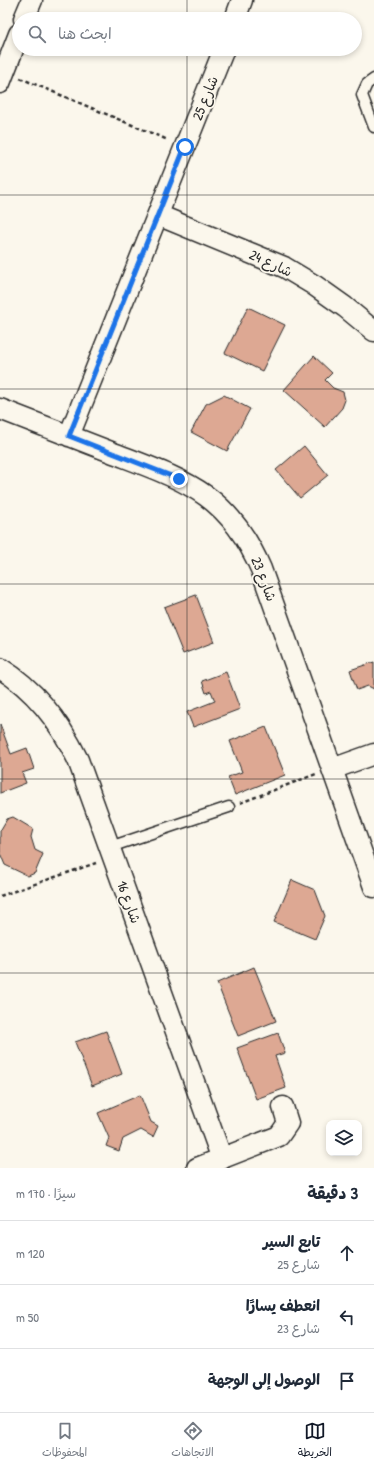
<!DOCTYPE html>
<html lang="ar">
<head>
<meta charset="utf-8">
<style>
	:root { --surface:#fff; --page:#f2f2f3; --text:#1f2937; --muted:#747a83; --line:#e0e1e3; --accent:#111827 }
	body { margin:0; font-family:"Patrick Hand","Playpen Sans Arabic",sans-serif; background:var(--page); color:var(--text); direction:rtl }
	.controls { position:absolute; right:12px; bottom:12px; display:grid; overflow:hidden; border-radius:8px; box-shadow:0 2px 6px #0003 }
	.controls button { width:36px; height:36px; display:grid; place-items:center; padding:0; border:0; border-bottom:1px solid var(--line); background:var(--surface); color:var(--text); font:20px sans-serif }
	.stop { position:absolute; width:12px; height:12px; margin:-9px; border:3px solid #1a73e8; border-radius:50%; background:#fff }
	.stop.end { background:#1a73e8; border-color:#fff; box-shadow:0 1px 4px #0008 }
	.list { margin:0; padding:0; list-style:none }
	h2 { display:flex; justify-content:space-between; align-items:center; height:52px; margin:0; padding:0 16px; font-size:17px }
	h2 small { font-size:13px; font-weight:400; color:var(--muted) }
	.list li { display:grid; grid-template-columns:26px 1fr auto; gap:12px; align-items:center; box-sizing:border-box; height:64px; padding:0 16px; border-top:1px solid var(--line) }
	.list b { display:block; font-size:15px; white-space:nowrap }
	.list p { margin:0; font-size:13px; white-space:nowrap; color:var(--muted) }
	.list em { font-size:13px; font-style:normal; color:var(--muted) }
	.icon { flex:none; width:22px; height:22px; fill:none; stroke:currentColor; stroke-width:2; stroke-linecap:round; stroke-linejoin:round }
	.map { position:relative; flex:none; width:374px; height:1168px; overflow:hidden; direction:ltr }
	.search { position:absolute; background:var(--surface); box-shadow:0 2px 6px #0003; left:12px; right:12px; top:12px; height:44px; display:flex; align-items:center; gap:10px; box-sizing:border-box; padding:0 14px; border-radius:22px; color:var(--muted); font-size:15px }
	.sheet { height:244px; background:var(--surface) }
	nav { display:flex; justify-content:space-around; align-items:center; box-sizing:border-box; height:56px; border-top:1px solid var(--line); background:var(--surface); font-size:11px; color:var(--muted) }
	nav a { display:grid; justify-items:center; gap:2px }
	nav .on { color:var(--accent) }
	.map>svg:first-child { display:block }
</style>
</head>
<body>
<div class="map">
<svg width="374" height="1168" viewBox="0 0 374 1168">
	<rect width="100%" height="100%" fill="#fbf7ec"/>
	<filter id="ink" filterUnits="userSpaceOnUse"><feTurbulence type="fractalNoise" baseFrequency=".025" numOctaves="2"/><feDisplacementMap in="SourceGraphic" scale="8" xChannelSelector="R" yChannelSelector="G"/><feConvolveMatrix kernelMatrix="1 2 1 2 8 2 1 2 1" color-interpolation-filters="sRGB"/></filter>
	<g filter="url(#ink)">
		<path fill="#dda893" stroke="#2b2b2b" d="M248,307L285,325L262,371L225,353Z
			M314,356L332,373L325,380L333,388L343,392L345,400L342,408L325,427L284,390Z
			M224,395L250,409L227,451L191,432L206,404Z
			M304,446L328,475L300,498L276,470Z
			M196,595L214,642L183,654L164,607Z
			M374,662V689L368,686L357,690L350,670Z
			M226,672L240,709L193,727L187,712L215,701L211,691L206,693L202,681Z
			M0,724L11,754L27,748L34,769L22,773L26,783L0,793Z
			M266,727L285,775L235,795L228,777L242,772L230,741Z
			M13,817L33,829L31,837L35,850L43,854L35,873L28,876L5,865L0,853V831L7,819Z
			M292,880L315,890L325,916L315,939L274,922Z
			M254,967L276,1021L238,1036L217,983Z
			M106,1031L122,1074L92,1086L75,1042Z
			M278,1033L285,1053L275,1056L286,1088L256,1099L237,1048Z
			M140,1095L151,1122L158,1126L153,1137L141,1130L123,1139L119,1151L106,1146L109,1138L98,1113Z"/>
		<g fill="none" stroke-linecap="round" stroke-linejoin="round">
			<defs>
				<path id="lane" d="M374,79L367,84L362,95L374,127
					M110,847L229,807"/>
				<path id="street" d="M24,19L32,0
					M235,19L242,0
					M0,83L19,34
					M158,215L284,267L314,285L345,307L374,331
					M0,409C37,423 74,438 111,452C183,480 228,492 261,569L374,887
					M69,436L224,49
					M0,668C36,690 60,722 78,760L222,1159
					M332,769L374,754
					M197,1168L279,1136L288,1123L283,1107"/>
			</defs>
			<use href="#lane" stroke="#2b2b2b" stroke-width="13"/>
			<use href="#street" stroke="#2b2b2b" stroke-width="23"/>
			<path stroke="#2b2b2b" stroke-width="2.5" stroke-dasharray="4 3" stroke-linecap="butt" d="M20,78L168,140
				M240,803L316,774
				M0,896L96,863"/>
			<use href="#lane" stroke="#fbf7ec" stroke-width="10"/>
			<use href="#street" stroke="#fbf7ec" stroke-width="20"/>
		</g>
	</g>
	<g fill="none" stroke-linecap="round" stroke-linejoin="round" filter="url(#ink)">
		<path stroke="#1a73e8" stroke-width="5" d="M179,479L69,436L185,147"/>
	</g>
	<path fill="none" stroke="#2b2b2b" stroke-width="1" stroke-opacity="0.55" d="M187,0V19M187,49V1168M0,195H374M0,389H374M0,584H374M0,779H374M0,973H374"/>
	<g text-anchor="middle" stroke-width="3.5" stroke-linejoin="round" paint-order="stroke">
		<g font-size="14" fill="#2b2b2b" stroke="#fbf7ec">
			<text transform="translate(205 98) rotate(-68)" y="5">شارع 25</text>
			<text transform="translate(271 263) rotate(25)" y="5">شارع 24</text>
			<text transform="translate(264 579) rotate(69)" y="5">شارع 23</text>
			<text transform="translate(129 902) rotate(70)" y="5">شارع 16</text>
		</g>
	</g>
</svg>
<div class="controls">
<button><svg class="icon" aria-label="layers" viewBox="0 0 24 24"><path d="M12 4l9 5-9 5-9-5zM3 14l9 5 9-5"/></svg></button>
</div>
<div class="stop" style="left:185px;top:147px"></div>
<div class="stop end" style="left:179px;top:479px"></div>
<div class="search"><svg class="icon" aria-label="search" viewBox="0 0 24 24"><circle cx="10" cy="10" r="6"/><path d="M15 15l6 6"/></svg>ابحث هنا</div>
</div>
<section class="sheet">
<h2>3 دقيقة<small>سيرًا · 170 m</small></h2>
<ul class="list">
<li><svg class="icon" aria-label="ahead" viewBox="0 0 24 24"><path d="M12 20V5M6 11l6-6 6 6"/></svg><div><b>تابع السير</b><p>شارع 25</p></div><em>120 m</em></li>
<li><svg class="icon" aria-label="left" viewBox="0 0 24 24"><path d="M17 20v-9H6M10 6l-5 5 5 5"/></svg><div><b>انعطف يسارًا</b><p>شارع 23</p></div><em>50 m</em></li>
<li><svg class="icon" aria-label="arrive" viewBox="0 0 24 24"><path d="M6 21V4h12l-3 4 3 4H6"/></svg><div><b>الوصول إلى الوجهة</b></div></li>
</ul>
</section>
<nav>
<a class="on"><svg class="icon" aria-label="map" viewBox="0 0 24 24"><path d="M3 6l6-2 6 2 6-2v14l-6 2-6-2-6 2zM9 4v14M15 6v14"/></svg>الخريطة</a>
<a><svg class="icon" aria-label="directions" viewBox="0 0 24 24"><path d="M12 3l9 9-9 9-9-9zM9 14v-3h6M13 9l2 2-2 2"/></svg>الاتجاهات</a>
<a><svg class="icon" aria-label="saved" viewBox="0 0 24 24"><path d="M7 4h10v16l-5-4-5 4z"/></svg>المحفوظات</a>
</nav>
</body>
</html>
